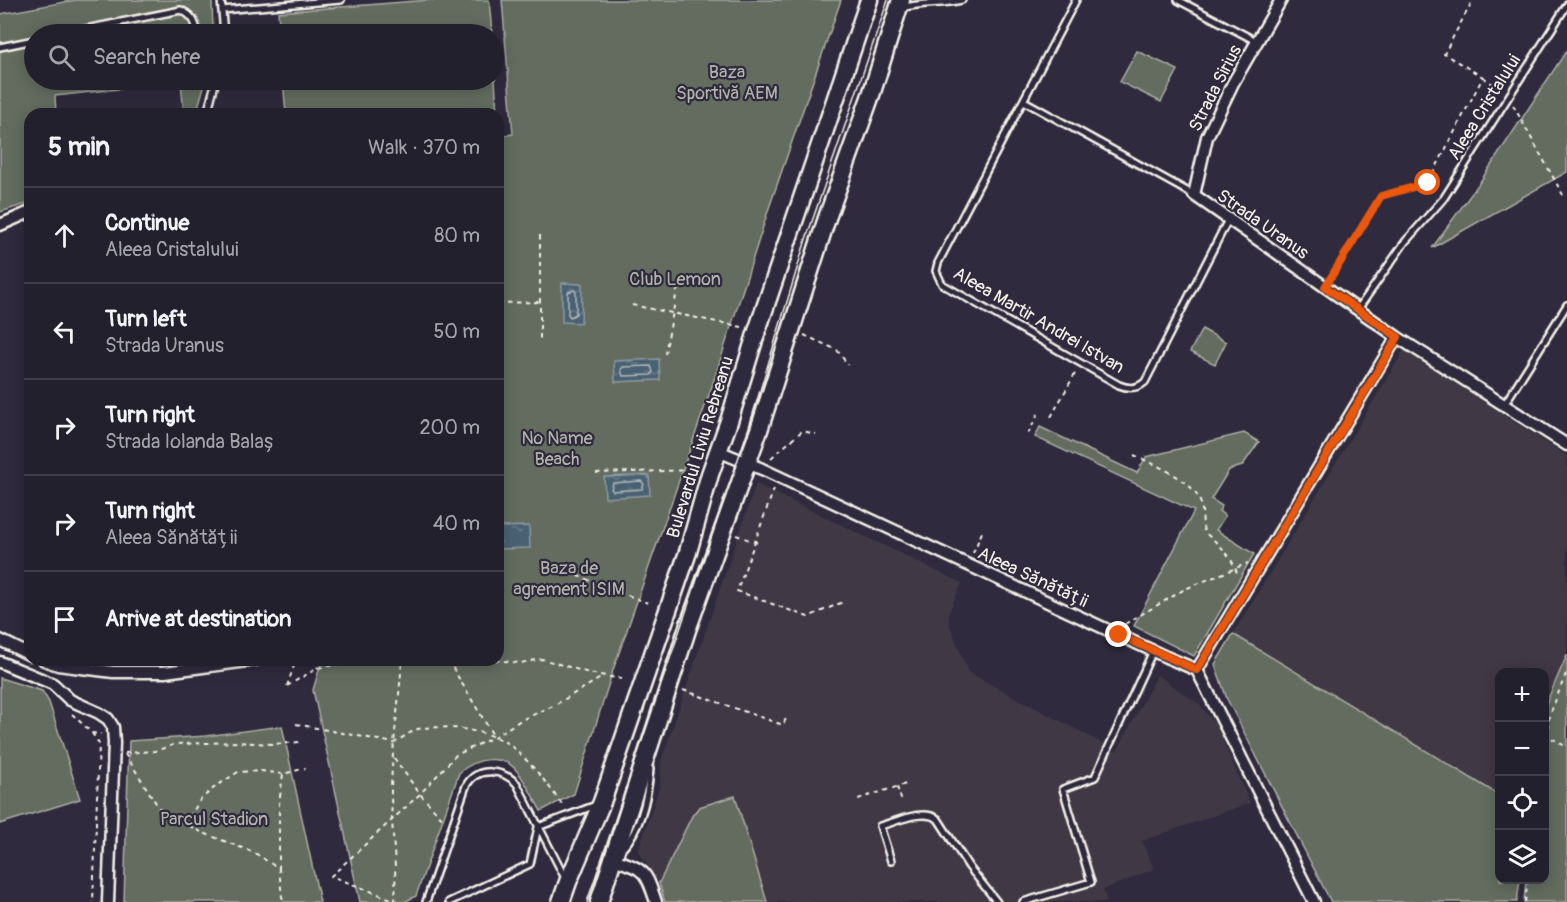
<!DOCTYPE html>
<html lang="en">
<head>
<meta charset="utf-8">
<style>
	:root { --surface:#23202e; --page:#2f2d3a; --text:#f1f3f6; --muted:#a3a3aa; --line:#403e4a }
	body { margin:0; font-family:Pangolin,sans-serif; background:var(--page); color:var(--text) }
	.controls { position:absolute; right:18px; bottom:18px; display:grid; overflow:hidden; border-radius:12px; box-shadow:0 3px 15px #0003 }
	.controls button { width:54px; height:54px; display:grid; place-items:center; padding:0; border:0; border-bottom:2px solid var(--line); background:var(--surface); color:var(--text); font:30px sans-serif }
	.stop { position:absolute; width:18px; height:18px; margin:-14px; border:4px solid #ea580c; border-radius:50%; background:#fff }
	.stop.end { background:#ea580c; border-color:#fff; box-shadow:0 2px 6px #0008 }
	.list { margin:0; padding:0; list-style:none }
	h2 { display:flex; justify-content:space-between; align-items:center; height:78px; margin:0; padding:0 24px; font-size:26px }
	h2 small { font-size:20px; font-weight:400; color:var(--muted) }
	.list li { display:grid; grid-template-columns:39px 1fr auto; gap:18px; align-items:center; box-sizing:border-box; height:96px; padding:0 24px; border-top:2px solid var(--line) }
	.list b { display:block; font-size:22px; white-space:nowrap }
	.list p { margin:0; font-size:20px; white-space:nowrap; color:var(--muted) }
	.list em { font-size:20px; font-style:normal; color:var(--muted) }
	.icon { flex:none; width:33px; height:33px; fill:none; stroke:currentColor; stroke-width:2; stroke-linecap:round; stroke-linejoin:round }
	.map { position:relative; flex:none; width:1567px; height:902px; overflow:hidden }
	.search { position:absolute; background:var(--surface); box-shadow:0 3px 15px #0003; left:24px; top:24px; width:480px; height:66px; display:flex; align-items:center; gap:15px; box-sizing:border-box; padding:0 21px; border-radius:33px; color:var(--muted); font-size:22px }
	.panel { position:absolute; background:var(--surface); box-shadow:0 3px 15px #0003; left:24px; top:108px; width:480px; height:558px; border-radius:18px }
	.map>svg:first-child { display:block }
</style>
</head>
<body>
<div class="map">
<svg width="1567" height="902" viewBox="0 0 1567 902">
	<defs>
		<pattern id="water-ripples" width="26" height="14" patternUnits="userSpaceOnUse" patternTransform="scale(1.5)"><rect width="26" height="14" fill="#4a6273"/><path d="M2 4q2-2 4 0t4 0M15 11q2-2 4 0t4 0" fill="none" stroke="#657987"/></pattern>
	</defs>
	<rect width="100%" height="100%" fill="#2f2a3d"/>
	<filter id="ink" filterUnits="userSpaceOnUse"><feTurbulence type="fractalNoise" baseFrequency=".0167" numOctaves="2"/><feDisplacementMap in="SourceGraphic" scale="12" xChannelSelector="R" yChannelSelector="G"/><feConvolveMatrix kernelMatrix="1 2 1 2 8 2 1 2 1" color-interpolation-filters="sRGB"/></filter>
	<g filter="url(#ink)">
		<path fill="#403844" d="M1404,350L1567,456V652L1545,705L1544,672H1500L1499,795L1233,634Z
			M756,484L962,583L949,612V623L968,672L1117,751L1157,675L1199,704L1216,725L1250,803L1142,841L1154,869L1103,890L1107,902H665L657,879L638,851L660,785L661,761Z"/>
		<path fill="#646c5f" stroke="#acaea4" stroke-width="1.5" d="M76,0H212L213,34H34V80H206L196,114H184L181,82L55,96L56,114H30V203L0,212V14Z
			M429,0H489L492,34H280L278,12Z
			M502,0H841L769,208L712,386L613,670L574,794L541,811C533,798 527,783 517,771C502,752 474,759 459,773L416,896L404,902H360L313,690L322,660H498V136L513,134Z
			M1567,50V172L1432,248L1480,182Z
			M1137,51L1178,70L1161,102L1120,82Z
			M494,60L497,114H286L283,80H494Z
			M1202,329L1226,342L1215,364L1190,352Z
			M1040,427L1137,473L1146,457L1244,433L1259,442L1242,466L1229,470L1211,499L1222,506L1219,511L1225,516L1216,530L1254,554L1194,656L1134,626L1194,511L1035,437Z
			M1233,634L1499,795L1500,880H1520L1517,902H1331L1227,699L1215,664Z
			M1567,655V902H1524L1526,880H1544L1545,706Z
			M0,678L42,691L49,702L80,799L0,824Z
			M282,726L320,902H124L129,741L206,736Z
			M735,796L767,902H665L659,883L692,816L699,807Z"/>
		<path fill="url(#water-ripples)" stroke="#8e9ba2" stroke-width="1.5" d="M562,283L582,284L581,323L562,322Z
			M659,359L660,380L615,382L614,361Z
			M649,475L650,495L605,498L604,477Z
			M529,526L530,548L498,549V527Z"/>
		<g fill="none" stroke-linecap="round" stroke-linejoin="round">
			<path stroke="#b0b8b9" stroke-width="1.5" d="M574,290L576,292V314L570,317L568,314V292Z
				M623,367L651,366L653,372L651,375L623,376L621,370Z
				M641,481L644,484L642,489L613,491L611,489L613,483Z"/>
			<defs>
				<path id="lane" d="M221,0L224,34
					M1076,0L938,263L936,271L942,284L1119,385C1129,389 1137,389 1145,382L1228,220
					M1178,0L1256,41
					M902,8C921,2 942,5 962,0
					M222,10L341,0
					M61,34L181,10C193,16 195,21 198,34
					M0,47L34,40
					M1024,101L1194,195
					M207,114L216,80
					M1358,309L1405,242L1444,198L1567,5
					M1504,405L1567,305
					M624,847C641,827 648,795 650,769
					M891,861L880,826C896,822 923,808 938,819L969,867L997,902
					M426,902L466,786C477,766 503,769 517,784L565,878
					M449,902L530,864L538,827L596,805
					M1023,902L1091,882L1063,789L1095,777L1153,651"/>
				<path id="street" d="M1281,0L1233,83L1207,137L1194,195L1397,337L1567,445
					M0,225L30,212
					M718,451L762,469L1166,657L1197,670L1314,902
					M0,640L30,655
					M44,660L58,665L113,672H165L255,660
					M0,662L53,684L70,700L99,713L108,719L113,727L114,743L108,902
					M1197,670L1397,337
					M613,859C645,870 645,869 656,902"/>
				<path id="primary" d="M561,902L568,882L602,802L688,552L710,474L729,421L756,334L869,0
					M599,902L687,630L759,430L827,218L872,92L901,0"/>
			</defs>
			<use href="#lane" stroke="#f4f1e8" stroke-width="10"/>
			<use href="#street" stroke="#f4f1e8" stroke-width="15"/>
			<use href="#primary" stroke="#f4f1e8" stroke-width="21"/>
			<path stroke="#f4f1e8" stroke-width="2" stroke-dasharray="4.5 4.5" stroke-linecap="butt" d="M1483,77L1502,91
				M1513,105L1563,195
				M540,235V342
				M1332,277L1381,197L1428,183L1483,77L1444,54L1473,0
				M498,303L540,302
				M632,305L742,327
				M804,335L837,350L848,365
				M665,354L679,280
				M1051,417L1077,370
				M1028,434L1039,412
				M1134,455C1156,466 1193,478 1201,504C1203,513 1202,523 1204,532C1220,545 1233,556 1238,577
				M771,458L802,431L816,434
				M596,473L697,470
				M774,489L737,591L808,617L843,602
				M736,535L758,543
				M973,553L983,530
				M552,566L648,603
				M1125,624L1185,589L1248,563
				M311,660L318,668
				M448,660L494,737
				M495,660L520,663L542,659L589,673L622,679
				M287,686L318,668L349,662L433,660
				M287,686L296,660
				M683,690L783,725L787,716
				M72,714L92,733L101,734
				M296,724L394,743C402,738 410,732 418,729C441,724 485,730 505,742C522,751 554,791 564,808
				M92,733L99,744L93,902
				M1544,734L1567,747
				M125,753L155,751L176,744L237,742L273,744L300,742
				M125,754L161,811L201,832L255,853L279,869L282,897L285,902
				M394,758L420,794L445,821
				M1544,774L1549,717L1567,671
				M897,787L902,802
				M858,799L909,783
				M185,825L200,800L215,787L238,772L261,771L283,774
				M279,869V804L283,774L306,768
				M395,902C397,864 391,828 391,790C392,747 399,703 402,660
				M399,902L331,876L420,794L456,755L494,737L521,720L553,706L604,676
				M1525,902L1528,880"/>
			<use href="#lane" stroke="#2f2a3d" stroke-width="5"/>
			<use href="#street" stroke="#2f2a3d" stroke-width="10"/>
			<use href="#primary" stroke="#2f2a3d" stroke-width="16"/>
			<path stroke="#f4f1e8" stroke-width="1.5" d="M587,902L749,427L806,239L888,0"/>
		</g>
	</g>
	<g fill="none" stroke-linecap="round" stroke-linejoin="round" filter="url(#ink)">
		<path stroke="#ea580c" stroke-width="8" d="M1119,635L1197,670L1398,337L1325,287L1381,196L1428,183"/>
	</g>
	<g text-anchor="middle" stroke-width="4.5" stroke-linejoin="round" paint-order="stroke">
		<g font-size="18" fill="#b3b5aa" stroke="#2f2a3d">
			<text x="727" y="78">Baza<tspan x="727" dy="21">Sportivă AEM</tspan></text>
			<text x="675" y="285">Club Lemon</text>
			<text x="557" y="444">No Name<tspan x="557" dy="21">Beach</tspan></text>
			<text x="569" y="574">Baza de<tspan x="569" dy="21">agrement ISIM</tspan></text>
			<text x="214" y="825">Parcul Stadion</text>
		</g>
		<g font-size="18" fill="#f4f1e8" stroke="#2f2a3d">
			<text transform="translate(1215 88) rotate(-63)" y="6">Strada Sirius</text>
			<text transform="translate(1484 107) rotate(-58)" y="6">Aleea Cristalului</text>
			<text transform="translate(1263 224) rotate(35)" y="6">Strada Uranus</text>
			<text transform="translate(1039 320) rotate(30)" y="6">Aleea Martir Andrei Istvan</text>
			<text transform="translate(700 447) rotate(-73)" y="6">Bulevardul Liviu Rebreanu</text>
			<text transform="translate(1033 577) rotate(25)" y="6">Aleea Sănătății</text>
		</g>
	</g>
</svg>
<div class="controls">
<button>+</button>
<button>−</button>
<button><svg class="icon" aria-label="locate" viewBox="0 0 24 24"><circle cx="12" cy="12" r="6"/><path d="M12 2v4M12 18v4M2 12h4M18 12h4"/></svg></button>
<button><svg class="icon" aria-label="layers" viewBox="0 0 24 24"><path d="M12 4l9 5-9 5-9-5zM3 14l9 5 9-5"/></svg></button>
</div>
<div class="stop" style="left:1428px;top:183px"></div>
<div class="stop end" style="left:1119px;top:635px"></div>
<div class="search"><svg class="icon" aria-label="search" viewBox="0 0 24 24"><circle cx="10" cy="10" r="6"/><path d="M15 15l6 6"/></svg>Search here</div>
<section class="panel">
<h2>5 min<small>Walk · 370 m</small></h2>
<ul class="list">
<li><svg class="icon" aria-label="ahead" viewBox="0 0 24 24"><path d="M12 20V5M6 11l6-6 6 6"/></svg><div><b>Continue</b><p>Aleea Cristalului</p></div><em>80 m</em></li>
<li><svg class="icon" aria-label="left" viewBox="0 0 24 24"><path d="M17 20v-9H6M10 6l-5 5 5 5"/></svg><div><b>Turn left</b><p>Strada Uranus</p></div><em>50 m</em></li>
<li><svg class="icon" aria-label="right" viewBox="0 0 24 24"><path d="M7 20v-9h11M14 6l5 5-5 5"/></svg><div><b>Turn right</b><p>Strada Iolanda Balaș</p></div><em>200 m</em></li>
<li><svg class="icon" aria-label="right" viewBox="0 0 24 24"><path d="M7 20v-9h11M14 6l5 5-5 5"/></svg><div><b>Turn right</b><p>Aleea Sănătății</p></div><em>40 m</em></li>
<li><svg class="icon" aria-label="arrive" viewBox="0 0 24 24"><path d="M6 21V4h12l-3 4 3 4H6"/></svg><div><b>Arrive at destination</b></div></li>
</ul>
</section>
</div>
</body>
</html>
